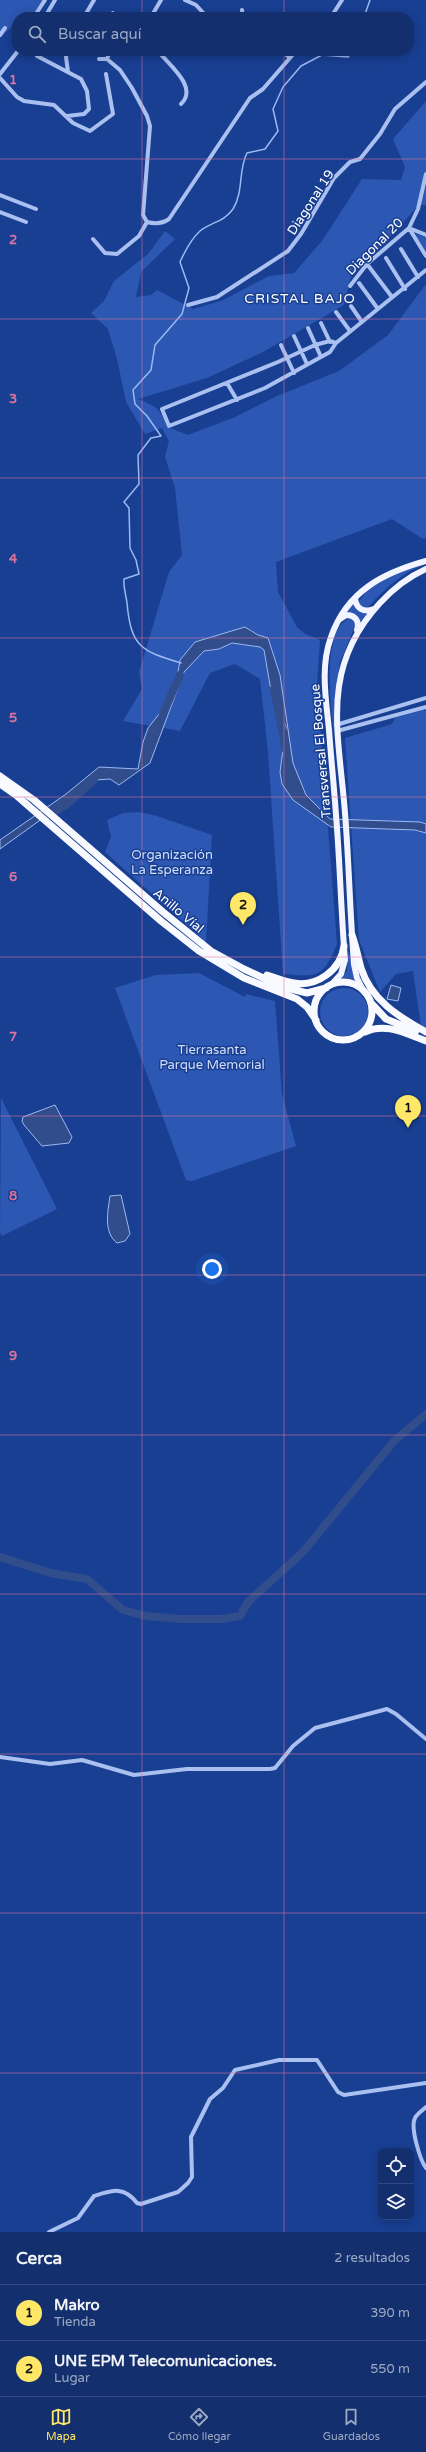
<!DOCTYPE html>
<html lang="es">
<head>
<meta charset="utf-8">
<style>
	:root { --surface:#132f6e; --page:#203b76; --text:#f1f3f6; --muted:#9da9c2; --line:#324a81; --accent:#ffe768 }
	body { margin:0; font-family:"Varela Round",sans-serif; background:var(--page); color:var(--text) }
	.controls { position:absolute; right:12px; bottom:12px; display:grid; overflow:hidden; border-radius:8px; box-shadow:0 2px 10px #0003 }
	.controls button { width:36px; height:36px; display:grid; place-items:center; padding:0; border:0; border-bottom:1px solid var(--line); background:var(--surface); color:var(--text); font:20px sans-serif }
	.you { position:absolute; left:212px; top:1269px; width:14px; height:14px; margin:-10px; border:3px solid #fff; border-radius:50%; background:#1a73e8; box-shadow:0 0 0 6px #1a73e833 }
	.badge { display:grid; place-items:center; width:26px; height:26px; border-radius:50%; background:var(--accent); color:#111; font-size:13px; font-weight:700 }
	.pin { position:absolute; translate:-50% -33px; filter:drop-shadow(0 1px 2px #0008) }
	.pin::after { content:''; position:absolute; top:21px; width:14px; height:12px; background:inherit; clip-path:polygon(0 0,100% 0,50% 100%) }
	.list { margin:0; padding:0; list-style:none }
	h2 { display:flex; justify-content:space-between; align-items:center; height:52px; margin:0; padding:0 16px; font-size:17px }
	h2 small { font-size:13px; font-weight:400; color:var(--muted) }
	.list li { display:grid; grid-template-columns:26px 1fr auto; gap:12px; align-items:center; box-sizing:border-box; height:56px; padding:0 16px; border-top:1px solid var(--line) }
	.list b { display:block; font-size:15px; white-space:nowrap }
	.list p { margin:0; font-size:13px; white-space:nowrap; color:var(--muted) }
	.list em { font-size:13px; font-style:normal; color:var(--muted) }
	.icon { flex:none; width:22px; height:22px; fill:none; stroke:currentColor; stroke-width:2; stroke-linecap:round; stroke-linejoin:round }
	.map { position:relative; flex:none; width:426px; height:2232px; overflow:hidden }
	.search { position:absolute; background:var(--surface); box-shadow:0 2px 10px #0003; left:12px; right:12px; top:12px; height:44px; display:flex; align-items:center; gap:10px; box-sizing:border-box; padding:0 14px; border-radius:16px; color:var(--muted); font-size:15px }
	.sheet { height:164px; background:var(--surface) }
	nav { display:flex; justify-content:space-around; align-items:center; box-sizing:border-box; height:56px; border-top:1px solid var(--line); background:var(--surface); font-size:11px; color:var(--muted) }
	nav a { display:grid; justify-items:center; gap:2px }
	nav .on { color:var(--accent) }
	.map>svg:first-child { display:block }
</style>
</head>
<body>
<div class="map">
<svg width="426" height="2232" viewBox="0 0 426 2232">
	<rect width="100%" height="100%" fill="#193f93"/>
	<path fill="#2c57b2" d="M0,0H44L33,17H17L12,26L0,38Z
		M426,101V205H419L388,239L352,272L344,305L263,352L207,378L138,399C157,407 159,407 167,427L188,435L235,417L277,396L339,371L388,335L426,284V538L423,539L392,519L276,562L278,592L297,627L305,634L320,640L317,685L337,944C323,978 318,977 283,974L268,752L260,679L235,664L210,673L180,731L123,721L142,689L139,672L169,572L182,555L175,488L165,457L169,441L162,428L145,434L126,402L117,359L108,329L91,313L104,301L114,281L148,254L165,231L175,239L141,272L136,297L151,295L157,290L193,309L221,301L269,276L294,273L322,241L362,179L401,180L405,167L393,139Z
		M415,234L426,237V253Z
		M426,564C402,572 385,589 368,607L361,606L359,602C371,578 403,571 426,564Z
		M354,602C356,611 360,611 369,612L361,622L357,615H344Z
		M351,618L356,624L340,662L335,703L334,734C331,711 320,626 351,618Z
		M426,709V824L409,829L426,833V1035L422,1034L413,971L396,974L380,992L359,940L345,738L392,724L395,718Z
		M139,812L157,816L212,835L206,942L105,852L111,837L107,820L123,813Z
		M348,951L350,954L355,981L348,978L340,979L347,971Z
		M199,973L245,997L246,994L275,1001L282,1094L296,1146L192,1181L186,1180L115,988L156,975Z
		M320 1012a24 24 0 1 1 48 0a24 24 0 1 1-48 0Z
		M1,1098L57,1209L2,1236L0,1233Z"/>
	<path fill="#314d8c" stroke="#9cb9f2" d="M245,627L258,635L268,638L280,675L293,763L306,795L330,819L420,822L426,824V833L415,830L331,827L293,800L282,784L280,772L286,727L270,685L264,650L260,647L232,643L219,649L204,651L184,672L150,763L119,785L110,779L96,780L0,849V840L66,794L99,767L138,769L143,742L148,728L167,704L176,685L180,660L195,642Z
		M391,985L401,988L398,1001L387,999Z
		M55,1105L72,1137L69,1143L42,1146L24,1125L22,1121L23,1117Z
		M121,1195L130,1234L125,1241L117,1243C103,1232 108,1211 110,1196Z"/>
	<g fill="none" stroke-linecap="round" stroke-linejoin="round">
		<path stroke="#9cb9f2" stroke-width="1.5" d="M364,17L370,0
			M181,663C141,651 131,647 127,603C126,594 123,587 124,579L139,574L136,560L130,548L129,508L124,502L139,484L138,455L151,438L161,436L147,416L135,404L133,390L151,370L155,345L182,314L189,288L180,262C185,251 191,239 200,231C211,222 224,222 233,209C244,191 238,170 247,153L265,149L278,131L273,109L283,87L301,66L322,55L348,57L354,51"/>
		<path stroke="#314d8c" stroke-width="8" d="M274,689L286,750
			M163,714L180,675
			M45,817L66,805L94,780
			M0,1557L51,1573L87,1579L123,1610L146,1616L180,1619H221L240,1616L248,1602L303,1552L394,1441L426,1414"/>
		<path stroke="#a9c0f0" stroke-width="4" d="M185,0L196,5L207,17
			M242,10L243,17
			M113,13L114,17
			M34,17L45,0
			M45,17L55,0
			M84,17L94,0
			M151,17L161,0
			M331,17L342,0
			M0,35L5,28
			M34,51L37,56L81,79L87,91L89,109L84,114L67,116
			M110,51L107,59L120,70L132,88L147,116L150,126L143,215L147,222C155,224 162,224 169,219L250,98L263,89L296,51
			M158,51C168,64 199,87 181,104
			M243,51H253
			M282,51L290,58
			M99,59H107
			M68,72L66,57L68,51
			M0,74L18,51
			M0,78L17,97L24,101L54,105L73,123L90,131L113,114L106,74
			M0,195L36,209
			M0,212L26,222
			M409,228L426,256
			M409,228L426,235
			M93,239L105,253L117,254L139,236L147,222
			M401,249L418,277
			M386,258L405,289
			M367,264L392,297
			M359,283L378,309
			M350,286L367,264L409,228L418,209L426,174
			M188,305L217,297L288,251L301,234L334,178L350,162L360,159L380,134L395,109L426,82
			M351,306L362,322
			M336,312L350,331
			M321,323L330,342
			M308,328L321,357
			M294,336L307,364
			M336,343L330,341L315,345L278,362L162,409L169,426L265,388L330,352L336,343L426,270
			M281,345L294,373
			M227,383L237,400
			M336,725L426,698
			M337,731L426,707
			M0,1757L50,1764L82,1760L134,1775L187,1769H270L275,1768L293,1746L315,1728L387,1709L396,1714L426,1739
			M426,2107C423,2110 417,2114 415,2118C410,2127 420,2160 426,2168
			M49,2232L78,2218L94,2196C113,2190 124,2186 137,2203L141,2204L178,2192L188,2183L192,2177L191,2137L210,2099L223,2088L235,2070L279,2060H317L338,2092L344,2095L426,2083"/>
		<path stroke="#f2f5ff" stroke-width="6" d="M355,598C356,609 364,613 374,609
			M340,619L346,615C355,615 360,621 357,630
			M331,985L341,974L345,960C341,912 340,863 336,815C334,786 331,758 329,730C326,699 320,667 331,637C347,591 383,573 426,561
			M364,992L357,978L354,964C350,914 349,863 345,813C339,733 319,669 380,603C393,589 408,577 426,569"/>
		<path stroke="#f8faff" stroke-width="7" d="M0,776L34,800L163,912L211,951L244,969L283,987L307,993L326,988
			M0,784L17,796L161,921L199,951L244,978L297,999L307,1007L316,1020
			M352,935C356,946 358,957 361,968C371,1000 399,1017 426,1032
			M267,975C276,978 285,982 294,983C317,987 341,970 344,946
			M314 1011a29 29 0 1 1 58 0a29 29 0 1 1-58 0Z
			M372,1004L386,1019L416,1031
			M365,1032C386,1022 406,1034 426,1041"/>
	</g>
	<path fill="none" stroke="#da749d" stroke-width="1" stroke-opacity="0.55" d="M142,0V17M284,0V17M142,51V2232M284,51V2232M0,159H426M0,319H426M0,478H426M0,638H426M0,797H426M0,957H426M0,1116H426M0,1275H426M0,1435H426M0,1594H426M0,1754H426M0,1913H426M0,2073H426"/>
	<g text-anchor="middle" stroke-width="3" stroke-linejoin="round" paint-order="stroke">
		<g font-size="13" fill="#fff" stroke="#193f93">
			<text transform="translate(310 202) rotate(-57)" y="5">Diagonal 19</text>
			<text transform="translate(374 246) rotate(-45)" y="5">Diagonal 20</text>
			<text transform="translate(320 751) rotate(-95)" y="5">Transversal El Bosque</text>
			<text transform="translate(179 910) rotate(40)" y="5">Anillo Víal</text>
		</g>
		<g font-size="13" fill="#d0defb" stroke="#193f93">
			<text x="172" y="859">Organización<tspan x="172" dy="15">La Esperanza</tspan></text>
			<text x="212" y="1054">Tierrasanta<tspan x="212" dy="15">Parque Memorial</tspan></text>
		</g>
		<g font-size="14" letter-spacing="1" fill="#fff" stroke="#193f93">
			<text x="300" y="303">CRISTAL BAJO</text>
		</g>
	</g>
	<g font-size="13" text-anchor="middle" font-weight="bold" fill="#da749d" stroke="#193f93" stroke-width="3" stroke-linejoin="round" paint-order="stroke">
		<text x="13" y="84">1</text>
		<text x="13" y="244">2</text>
		<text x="13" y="403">3</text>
		<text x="13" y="563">4</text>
		<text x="13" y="722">5</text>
		<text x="13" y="881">6</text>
		<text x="13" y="1041">7</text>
		<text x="13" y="1200">8</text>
		<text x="13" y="1360">9</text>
	</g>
</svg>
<div class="controls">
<button><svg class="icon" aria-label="locate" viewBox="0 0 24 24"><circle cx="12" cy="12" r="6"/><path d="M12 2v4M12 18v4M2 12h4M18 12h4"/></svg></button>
<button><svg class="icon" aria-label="layers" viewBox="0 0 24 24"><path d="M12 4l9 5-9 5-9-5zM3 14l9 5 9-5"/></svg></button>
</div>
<div class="you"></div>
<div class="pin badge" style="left:408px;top:1128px">1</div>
<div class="pin badge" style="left:243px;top:925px">2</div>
<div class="search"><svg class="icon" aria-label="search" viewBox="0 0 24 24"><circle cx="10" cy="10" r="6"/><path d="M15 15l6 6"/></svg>Buscar aquí</div>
</div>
<section class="sheet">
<h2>Cerca<small>2 resultados</small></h2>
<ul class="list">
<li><span class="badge">1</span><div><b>Makro</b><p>Tienda</p></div><em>390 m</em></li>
<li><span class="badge">2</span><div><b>UNE EPM Telecomunicaciones.</b><p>Lugar</p></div><em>550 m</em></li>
</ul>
</section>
<nav>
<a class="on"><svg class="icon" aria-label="map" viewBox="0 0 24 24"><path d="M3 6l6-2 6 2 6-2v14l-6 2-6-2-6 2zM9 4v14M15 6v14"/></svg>Mapa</a>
<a><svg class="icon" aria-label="directions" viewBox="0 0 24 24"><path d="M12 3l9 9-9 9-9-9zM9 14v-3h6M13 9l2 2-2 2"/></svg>Cómo llegar</a>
<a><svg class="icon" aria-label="saved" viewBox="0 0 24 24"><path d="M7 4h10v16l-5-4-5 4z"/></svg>Guardados</a>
</nav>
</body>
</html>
